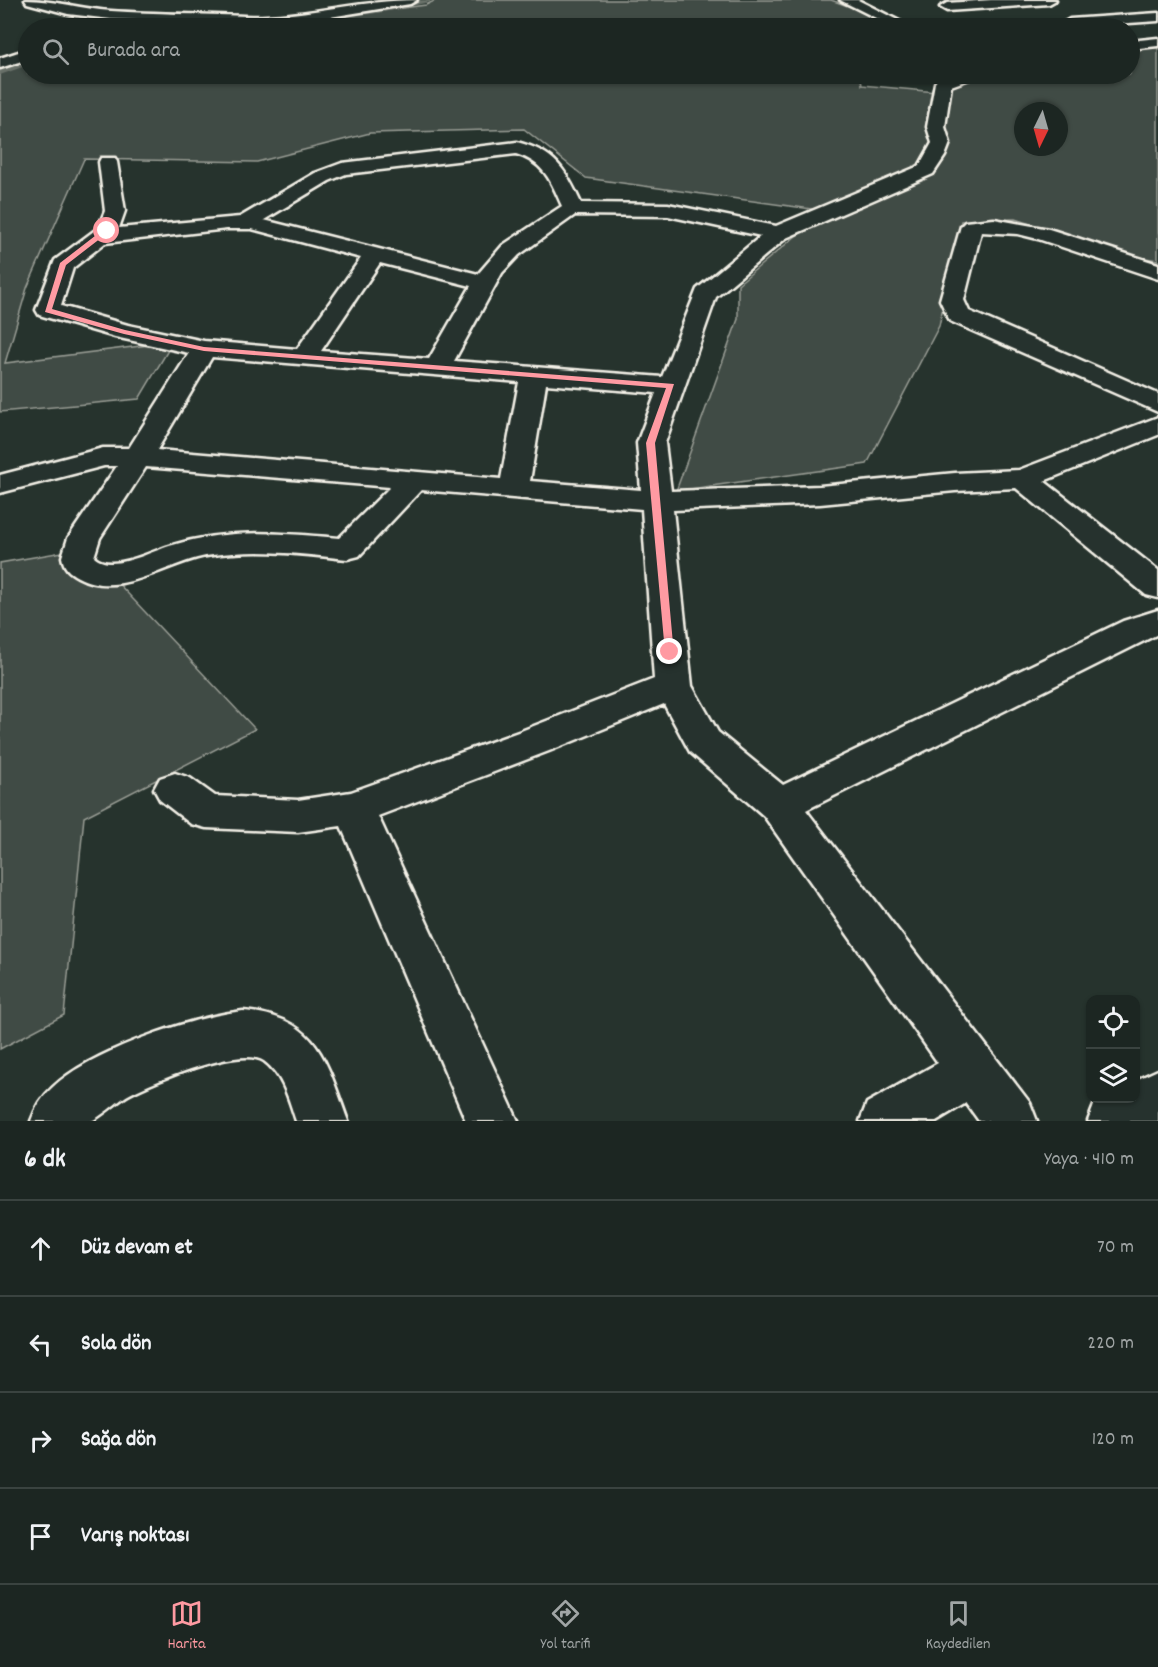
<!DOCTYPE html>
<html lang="tr">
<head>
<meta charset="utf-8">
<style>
	:root { --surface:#1c2622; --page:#29322f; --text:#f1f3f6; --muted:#a0a5a5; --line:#3a4340; --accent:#ff9aa2 }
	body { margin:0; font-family:Dekko,sans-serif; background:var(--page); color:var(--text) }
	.controls { position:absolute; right:18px; bottom:18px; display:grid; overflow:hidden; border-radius:12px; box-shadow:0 2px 4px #0004 }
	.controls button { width:54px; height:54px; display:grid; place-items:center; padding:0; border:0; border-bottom:2px solid var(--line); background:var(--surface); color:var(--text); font:30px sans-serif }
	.compass { position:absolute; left:1014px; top:102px; width:54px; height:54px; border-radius:50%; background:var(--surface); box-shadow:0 2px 4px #0004; rotate:185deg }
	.stop { position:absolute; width:18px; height:18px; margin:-14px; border:4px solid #ff9aa2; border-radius:50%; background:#fff }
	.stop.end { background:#ff9aa2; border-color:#fff; box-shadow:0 2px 6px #0008 }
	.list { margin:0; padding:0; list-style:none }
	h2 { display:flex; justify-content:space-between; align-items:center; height:78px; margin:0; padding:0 24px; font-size:26px }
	h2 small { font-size:20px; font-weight:400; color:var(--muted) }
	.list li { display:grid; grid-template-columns:39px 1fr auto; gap:18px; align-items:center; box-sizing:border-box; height:96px; padding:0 24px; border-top:2px solid var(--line) }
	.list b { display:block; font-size:22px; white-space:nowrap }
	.list em { font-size:20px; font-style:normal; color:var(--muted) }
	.icon { flex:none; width:33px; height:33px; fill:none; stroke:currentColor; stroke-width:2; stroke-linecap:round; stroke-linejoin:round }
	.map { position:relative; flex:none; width:1158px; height:1121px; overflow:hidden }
	.search { position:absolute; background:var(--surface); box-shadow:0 2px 4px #0004; left:18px; right:18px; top:18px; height:66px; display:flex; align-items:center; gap:15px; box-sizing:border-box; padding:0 21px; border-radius:33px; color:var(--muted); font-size:22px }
	.sheet { height:462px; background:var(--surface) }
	nav { display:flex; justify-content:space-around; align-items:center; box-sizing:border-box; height:84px; border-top:2px solid var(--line); background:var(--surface); font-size:16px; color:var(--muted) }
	nav a { display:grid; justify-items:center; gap:3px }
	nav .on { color:var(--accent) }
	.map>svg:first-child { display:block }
</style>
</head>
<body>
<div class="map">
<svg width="1158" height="1121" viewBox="0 0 1158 1121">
	<rect width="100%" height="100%" fill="#26332d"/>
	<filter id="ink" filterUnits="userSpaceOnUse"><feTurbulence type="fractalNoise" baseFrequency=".0167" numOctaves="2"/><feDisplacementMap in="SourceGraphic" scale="12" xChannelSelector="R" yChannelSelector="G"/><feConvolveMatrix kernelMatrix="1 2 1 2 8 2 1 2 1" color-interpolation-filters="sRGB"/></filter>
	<g filter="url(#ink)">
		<path fill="#414b45" stroke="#9a9e96" stroke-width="1.5" fill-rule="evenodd" d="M436,0H831L859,10L880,24L881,28H123L171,23L248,28L426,5Z
			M1158,45V260L1126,255L1015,219L961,221L939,326L867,464L676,491L738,319V284L826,211L586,178L524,129L370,133L257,162L84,159L27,288L5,363L173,342L139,399L0,412V58L28,60V74H860L862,85L936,92L984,74H1130V47ZM1023,111H1059V147H1023Z
			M85,548L255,729L84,817L64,1015L0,1049V563Z"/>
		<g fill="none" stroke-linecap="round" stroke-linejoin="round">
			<path fill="#676f68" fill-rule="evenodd" d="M410,0H431L430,2L383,12L272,27L170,23L130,28H109L111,26L170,17L272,21Z
				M28,57V65L0,75V67Z"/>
			<defs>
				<path id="minor" d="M25,0C54,0 82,9 111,11C155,14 200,14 244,16C302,18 358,0 417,0L410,4L293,23L245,24L111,19L68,14L27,3Z
					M840,0H858L913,28H896Z
					M991,0H1056L1049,4L947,11L940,7L947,3Z
					M1158,13V21L1070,27L1063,23L1070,19Z
					M1158,38V46L1130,49V41Z
					M28,49V59L0,68V58Z
					M955,74H977L975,77L951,86L945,127L950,143L945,156L933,174L786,238L716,297L665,443L671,491L820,486L955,473L1019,470L1158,417V435L1044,481L1158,570V598L1146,595L1016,488L955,491L820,504L673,510L692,686L718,732L783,785L1123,621L1158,610V634L806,810L1030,1103L1037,1121H979L966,1103L936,1121H860L867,1103L938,1063L764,816L690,752L664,704L549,751L378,816L518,1121H466L341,826L298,832L206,828L191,824L160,800L154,789L160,778L175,773L190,778L215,796L298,800L351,792L521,731L654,679L642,509L421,490L359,556L347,559C309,555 271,550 233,553C221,554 208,555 197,558C160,568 116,598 78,577C69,572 64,568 62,557L68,538L117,466H104L0,493V475L103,448H129L189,353L115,337L39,315L36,310L55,260L98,228L105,211L99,162L101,158H115L117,162L125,211L119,228L240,217L315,173L342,163L517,142C555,152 565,168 581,203L668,204L776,226L919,166L932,143L927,127L935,83L937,80ZM516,154C544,162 551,181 562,206L503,245L478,274L264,220L329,181L346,174ZM575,215L668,216L761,236L697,289L662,377L454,361L502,273L519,255ZM227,229H252L361,258L297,349L204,341L128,325L61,306L73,268L105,243ZM380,263L471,286L429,359L321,351ZM212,357L519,382L501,479L157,450ZM546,384L656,393L637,443L641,490L530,481ZM146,467L390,487L339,538C283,533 228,528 173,545C153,550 112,574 94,557L100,538Z
					M994,219L1049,229L1158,264V279L1038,239L1018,234L981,232L964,300L969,311L1158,394V412L950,321L940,300L961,226L965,222Z
					M243,1011C317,1017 326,1060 348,1121H296C289,1100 283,1075 264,1061C241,1045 152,1082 128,1095C119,1100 98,1119 91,1121C78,1121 45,1121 31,1121C36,1107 42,1097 53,1087C91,1051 191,1017 243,1011Z
					M1158,1070V1121H1088L1095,1103L1102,1098H1136V1080Z"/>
			</defs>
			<use href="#minor" stroke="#f4f1e8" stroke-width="5"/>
			<use href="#minor" fill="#26332d" fill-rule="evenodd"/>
		</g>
	</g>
	<path fill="#ff9aa2" d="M104,229L110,231L66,265L52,309L125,330L204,347L674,384L655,443L674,655L670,656L665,652L646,443L666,388L204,351L124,334L45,312L60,263Z"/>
</svg>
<div class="controls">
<button><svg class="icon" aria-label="locate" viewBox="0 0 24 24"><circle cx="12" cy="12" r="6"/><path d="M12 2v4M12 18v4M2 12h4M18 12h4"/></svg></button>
<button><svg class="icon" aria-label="layers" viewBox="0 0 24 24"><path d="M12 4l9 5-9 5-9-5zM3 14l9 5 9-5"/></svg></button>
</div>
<svg class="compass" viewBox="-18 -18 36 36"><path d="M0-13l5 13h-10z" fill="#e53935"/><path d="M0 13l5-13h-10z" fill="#a0a5a5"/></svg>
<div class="stop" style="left:107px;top:231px"></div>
<div class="stop end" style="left:670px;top:652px"></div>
<div class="search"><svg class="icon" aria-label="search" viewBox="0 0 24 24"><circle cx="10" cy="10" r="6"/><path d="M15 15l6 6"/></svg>Burada ara</div>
</div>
<section class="sheet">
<h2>6 dk<small>Yaya · 410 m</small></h2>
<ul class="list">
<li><svg class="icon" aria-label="ahead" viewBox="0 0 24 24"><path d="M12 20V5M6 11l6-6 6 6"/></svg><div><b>Düz devam et</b></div><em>70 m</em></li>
<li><svg class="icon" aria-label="left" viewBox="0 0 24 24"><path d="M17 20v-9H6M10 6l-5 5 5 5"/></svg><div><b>Sola dön</b></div><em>220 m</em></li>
<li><svg class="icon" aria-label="right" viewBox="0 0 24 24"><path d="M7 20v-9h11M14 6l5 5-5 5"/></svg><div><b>Sağa dön</b></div><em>120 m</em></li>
<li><svg class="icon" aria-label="arrive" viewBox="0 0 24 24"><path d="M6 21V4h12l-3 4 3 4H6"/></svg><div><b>Varış noktası</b></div></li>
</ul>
</section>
<nav>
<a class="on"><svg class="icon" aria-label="map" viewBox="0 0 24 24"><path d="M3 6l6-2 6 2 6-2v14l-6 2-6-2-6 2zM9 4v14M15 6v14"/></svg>Harita</a>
<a><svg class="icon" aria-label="directions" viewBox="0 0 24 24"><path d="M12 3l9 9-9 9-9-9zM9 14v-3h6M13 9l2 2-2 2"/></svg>Yol tarifi</a>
<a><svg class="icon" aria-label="saved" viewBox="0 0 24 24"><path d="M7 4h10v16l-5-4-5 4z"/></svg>Kaydedilen</a>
</nav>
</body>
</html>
